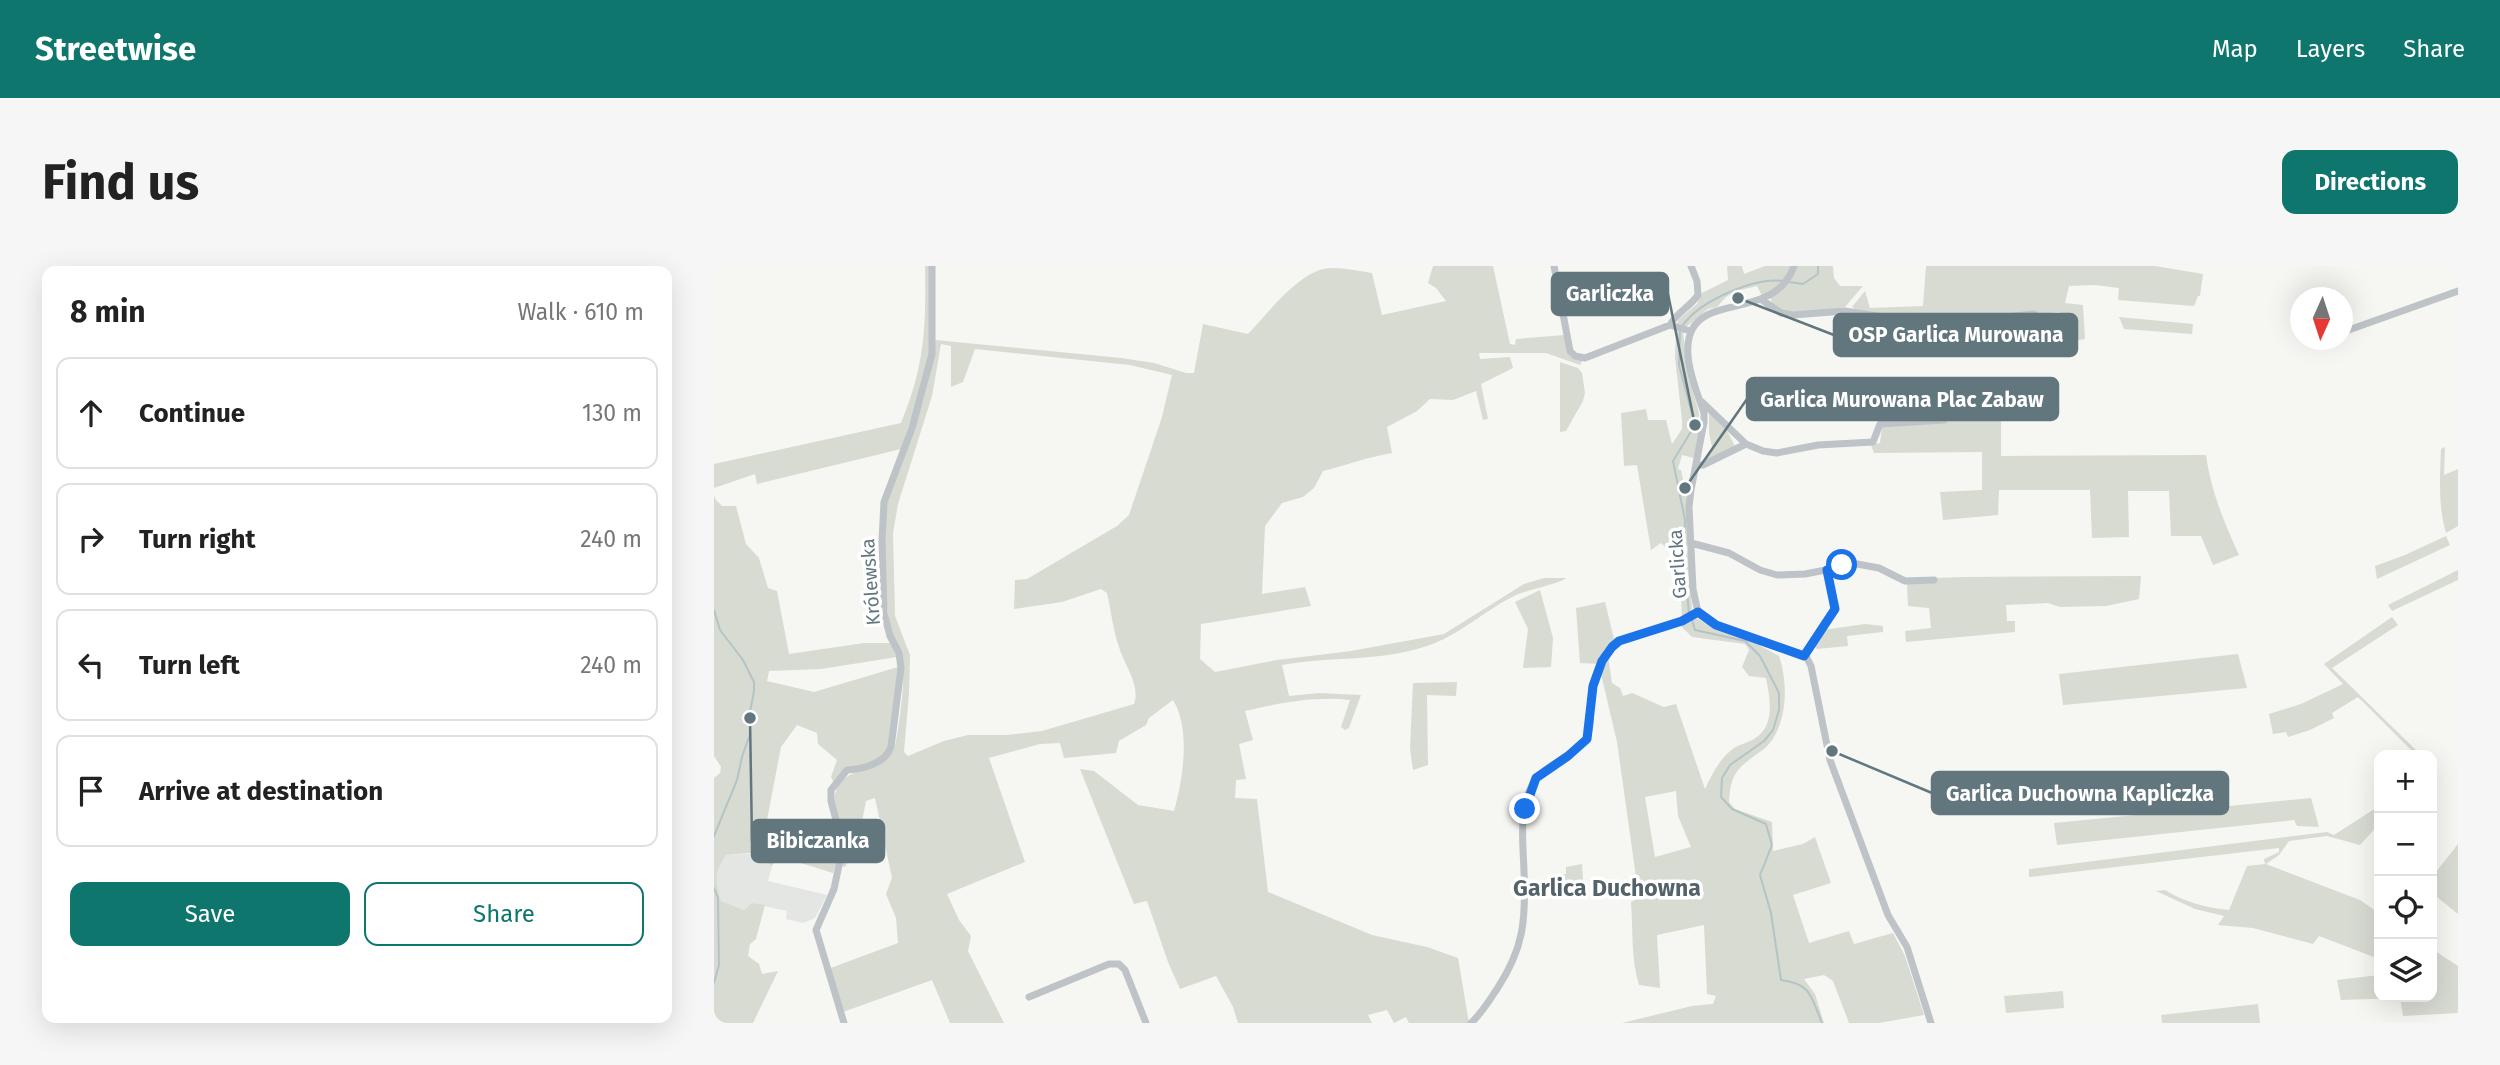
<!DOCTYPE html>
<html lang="en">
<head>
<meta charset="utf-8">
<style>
	:root { --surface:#fff; --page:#f6f6f6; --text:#222; --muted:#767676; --line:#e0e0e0; --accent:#0f766e }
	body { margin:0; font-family:"Fira Sans",sans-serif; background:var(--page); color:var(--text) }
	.controls { position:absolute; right:21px; bottom:21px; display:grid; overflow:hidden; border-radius:14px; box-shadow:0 7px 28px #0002 }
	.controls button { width:63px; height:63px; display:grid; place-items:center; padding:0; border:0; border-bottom:2px solid var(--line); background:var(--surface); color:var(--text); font:35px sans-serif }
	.compass { position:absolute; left:1576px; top:21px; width:63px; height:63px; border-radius:50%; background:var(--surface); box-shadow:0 7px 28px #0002; rotate:183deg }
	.stop { position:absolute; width:21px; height:21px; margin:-16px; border:5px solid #1a73e8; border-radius:50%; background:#fff }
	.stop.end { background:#1a73e8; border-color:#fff; box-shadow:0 2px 7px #0008 }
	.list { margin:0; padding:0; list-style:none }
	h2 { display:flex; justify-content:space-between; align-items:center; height:91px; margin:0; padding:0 28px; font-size:30px }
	h2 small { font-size:23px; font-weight:400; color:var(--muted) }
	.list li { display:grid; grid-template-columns:46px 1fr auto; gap:21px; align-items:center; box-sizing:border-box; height:112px; margin:0 14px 14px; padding:0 14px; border:2px solid var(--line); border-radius:14px }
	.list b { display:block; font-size:26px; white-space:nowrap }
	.list em { font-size:23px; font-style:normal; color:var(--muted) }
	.actions { display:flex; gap:14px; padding:21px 28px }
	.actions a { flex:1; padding:16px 0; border:2px solid var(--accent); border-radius:14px; text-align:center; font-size:24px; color:var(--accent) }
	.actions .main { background:var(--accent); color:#fff }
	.icon { flex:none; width:38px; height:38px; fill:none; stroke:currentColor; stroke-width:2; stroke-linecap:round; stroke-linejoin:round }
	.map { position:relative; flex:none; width:1744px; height:757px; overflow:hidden; border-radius:14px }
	header { display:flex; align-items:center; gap:42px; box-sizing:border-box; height:98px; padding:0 35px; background:var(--accent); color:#fff }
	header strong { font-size:33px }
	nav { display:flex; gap:38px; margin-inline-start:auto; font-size:24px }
	.intro { display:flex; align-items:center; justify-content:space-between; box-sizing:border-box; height:168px; padding:0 42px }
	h1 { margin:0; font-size:49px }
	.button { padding:18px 32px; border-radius:14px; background:var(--accent); color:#fff; font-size:24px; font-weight:700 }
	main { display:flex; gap:42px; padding:0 42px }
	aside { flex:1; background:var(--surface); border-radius:14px; box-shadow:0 7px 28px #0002 }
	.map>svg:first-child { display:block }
</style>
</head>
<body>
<header>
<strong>Streetwise</strong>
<nav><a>Map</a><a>Layers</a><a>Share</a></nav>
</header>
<div class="intro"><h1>Find us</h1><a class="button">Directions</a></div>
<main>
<aside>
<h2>8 min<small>Walk · 610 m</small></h2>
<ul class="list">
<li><svg class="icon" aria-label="ahead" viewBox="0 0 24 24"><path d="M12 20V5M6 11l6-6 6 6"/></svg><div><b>Continue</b></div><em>130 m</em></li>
<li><svg class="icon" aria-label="right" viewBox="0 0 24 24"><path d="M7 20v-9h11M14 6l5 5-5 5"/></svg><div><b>Turn right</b></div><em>240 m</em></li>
<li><svg class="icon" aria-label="left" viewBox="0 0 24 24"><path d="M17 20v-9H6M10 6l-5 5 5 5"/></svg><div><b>Turn left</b></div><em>240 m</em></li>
<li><svg class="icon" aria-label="arrive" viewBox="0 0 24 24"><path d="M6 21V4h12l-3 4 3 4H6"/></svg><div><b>Arrive at destination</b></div></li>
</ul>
<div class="actions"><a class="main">Save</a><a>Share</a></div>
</aside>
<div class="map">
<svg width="1744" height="757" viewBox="0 0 1744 757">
	<rect width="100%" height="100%" fill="#f6f6f3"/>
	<path fill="#e4e6e4" d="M36,588L58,600L54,615L113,629L101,652L89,657L72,653L73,645L37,637L30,644L6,635L2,617V602L12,589Z"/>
	<path fill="#d7dbd2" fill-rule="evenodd" d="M211,0H216V88L208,121L187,183L43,218L41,208L0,222V198L187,157C211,99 212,61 211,0Z
		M719,0H779L796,78L801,79L802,73L850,69L853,83L869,94L866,99L832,87H765L766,93L796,91L799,102L767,118L774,153L769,154L762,125L739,134L716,133L703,145L673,161L678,187C654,191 633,199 609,205L600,222L589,231L568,237L551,260L548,328L591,321L597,340L487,358L486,393L501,406L563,394L637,385L730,368L810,318L830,312H852C848,317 813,324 802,329C771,344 746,369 713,380C665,396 617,390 568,399L575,430L605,427L647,429L635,462L631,464L627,461L636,434C600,430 566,437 531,445L539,474L525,478L532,513L522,514L521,532L543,533L554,626L658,669L713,681L744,692L755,757H695L692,751L680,757L673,744L654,749L658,757H524L519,741L502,710L466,723L454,696L433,635L420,638L366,503L380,505L424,539L460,545C469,514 477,463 459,434L435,452L432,459L405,475L402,487L350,492L346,477L326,478L275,492L311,596L233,628L245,654L257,670L254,685L290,757H236L218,714L129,746L114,703L184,677L182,652L172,628L178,612L161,532L152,535L143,581L131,601L128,600L120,536C123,493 173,511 181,480C185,461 192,412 188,395C186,383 178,372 176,360C170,329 169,274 172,243C174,224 185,205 191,187C205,150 217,113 221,74L407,92L440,97L472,107H480L489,58L534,68C553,48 582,10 609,3C624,0 644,5 658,7L668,49L732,35L722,22L714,17ZM227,78L237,80V121L249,116L261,83L416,99L458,109L448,151L415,249L403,260L313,313L301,314L300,343L348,336L387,323L393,327C397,344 399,364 405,381C410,398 427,420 420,438L328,465L293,469H254L230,475L194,490L190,486L195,427L196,389L181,350L179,267L184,238L218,130Z
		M1013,0H1028L1030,8L1051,0H1119L1120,12L1126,20H1149L1131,41L1089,48L1067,45L1058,40L1056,25L1048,30L1043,20L1022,25L1012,31L1003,41L994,43L972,61L963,58L965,53L983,38L988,27L1014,14Z
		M1212,0H1441L1489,8L1486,30H1484L1480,40L1404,34L1405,22L1381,19L1355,20L1351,37L1369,39L1371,73L1345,78L1346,46L1213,57L1146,46L1138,41L1151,25L1156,42L1209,40Z
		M1405,51L1479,58L1478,68L1410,63Z
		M962,65L969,66L975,112L985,147V170L980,192L968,189L964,203L967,204L973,233L974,280L951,281L947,277L937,284L923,199L910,200L907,147L932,143L934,154H952L958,178L968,163V154L961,92Z
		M846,96L864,102L868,107L871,127L869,135L852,165L846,166Z
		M1241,114L1320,115L1321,130H1315L1316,152H1287V190L1492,189C1497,225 1510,256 1525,289L1499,299L1487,270H1457L1455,225H1414L1415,271L1378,272L1376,224H1285L1284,249L1229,254L1226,226L1268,224V186L1160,187L1157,179L1166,177L1168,161L1172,159L1232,157L1233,153L1240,152Z
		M995,146L1012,163L1022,182L990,195L998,181L995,167Z
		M1731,181L1730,209L1744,203V260L1732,267C1724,240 1726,210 1727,183Z
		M0,229L2,234L8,240H22L32,278L45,292L54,322L63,325L75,388L150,377H176L183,391L107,403L55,405L53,415L100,426L184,401L174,486L164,494L144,501L120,517L117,511L123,494L104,478L103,467L83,459L67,481L53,554L69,565L68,580L124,591L119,607L64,590L58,600L36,587L12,589C0,607 1,614 7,635L30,644L37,637L51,639L42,673L36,678L34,690L45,698L48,708L64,705L39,757H0V512L6,507L7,501L0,490Z
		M1732,270L1736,279L1663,313L1661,300L1691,289Z
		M965,285H974L978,342L977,346L968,352Z
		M1744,304V314L1678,345L1674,339Z
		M1427,310L1425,333L1392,340L1346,341L1334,337L1292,339L1293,355H1301V366L1192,376L1191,365L1217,362L1215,342L1194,340L1193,318L1221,312L1249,311Z
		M826,324L839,372L837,401L809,402L814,363L801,336Z
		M891,336L900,373L890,384L885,398L866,397L862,342Z
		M981,351L999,362L1041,377L1065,390C1074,416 1074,455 1055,478C1052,482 1047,485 1043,488C1021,504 1017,509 1015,536L1021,543L1058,556L1059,585L1089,578L1101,571L1117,617L1079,629L1095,677L1135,665L1140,678L1179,667L1191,690L1210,749L1165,757H1135L1119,715L1110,709L1090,713L1101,728L1110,757H908L978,740L999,738L1002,730L993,728L990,659L943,669L946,722L925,719C917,693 919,664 917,636L925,632L903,476L887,408L894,390L898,417L906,422L909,430L918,427L950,441L962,438L991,523C998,508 1006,492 1020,482C1026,478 1034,477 1040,473C1062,460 1056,433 1052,412L1035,410L1028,401L1035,384L1031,378L978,371L965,358ZM962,525L964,550L977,581L941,591L931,531Z
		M1678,351L1684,359L1618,402L1707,489H1702L1644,431L1618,447L1620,452L1596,464L1574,471L1572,466L1559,468L1555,448L1587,438L1629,418L1610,398Z
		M1151,358L1169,360V366L1133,370L1134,380L1103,383L1098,378L1109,364Z
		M1524,388L1533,422L1349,439L1345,408Z
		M743,416L742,430L713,429L714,499L699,504L696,482L699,417Z
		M1597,532L1605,561L1583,560L1580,554L1343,579L1340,557Z
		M1665,540V558L1646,579L1613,570L1575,575L1565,589L1552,598L1646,634L1665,647V693L1605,670L1599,678L1539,662L1504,659L1510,650L1481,643L1442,625L1451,624C1470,636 1493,642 1515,644L1533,600L1551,598L1550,593L1565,586V582L1315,611V603L1613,566L1620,569Z
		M1744,578V648L1718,627V611Z
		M868,598L869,615L855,618L854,625L838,626L837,609L852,608V601Z
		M1718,683L1744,700V747L1689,750L1686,732L1627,734L1623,714L1665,709V731H1718Z
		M1349,725L1350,742L1292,747L1290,730Z
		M1544,738L1546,757H1448L1447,749Z"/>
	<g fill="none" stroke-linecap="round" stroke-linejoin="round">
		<path stroke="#b4c4c6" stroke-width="2" d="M1075,16L1089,18L1104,8V0
			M969,59C986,35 1040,11 1069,15
			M966,63L965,99L981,159L959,195L971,254L970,288L975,349
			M0,344L6,364L29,394L40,416V425L36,446V468L28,491L23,514L0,570
			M978,354L981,364L1031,375L1046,390L1065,427V444L1059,464L1050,475L1016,499L1008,512L1007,531L1018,543L1052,558L1058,579L1046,609L1057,647L1067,714C1098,718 1097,731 1108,757
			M0,622L4,632L5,699L0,717"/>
		<path stroke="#bdc3c6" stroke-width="7" d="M840,0L856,85L861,90L871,92L956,59L976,65
			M1080,0C1059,61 969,19 974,89C975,108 984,129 990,147V156L977,224L975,241L979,323L984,346L1002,359L1085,387L1093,392L1097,400L1116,494L1174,649L1193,681L1217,757
			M1048,34L1067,47L1079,49L1131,45L1219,59L1320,48
			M956,59C963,46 976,41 984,29L983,15L977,0
			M1629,66L1744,25
			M988,136L1032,178L1049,185L1063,187L1104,179L1159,176L1166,158L1230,154
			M982,199H989L1032,178
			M977,277L1015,287L1046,304L1063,309L1091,308L1143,298L1165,302L1191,315L1220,314
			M1090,390L1121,343L1113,304
			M315,731L395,698H405L411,704L432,757
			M130,757L102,664L120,623L129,580L117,535V524L133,504C148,503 171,498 177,481L187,402L185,387L176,370L170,347L168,274L170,236L198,162L218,88V0
			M757,757C768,747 775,735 783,723C810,682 812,654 810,605C809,576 805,549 817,521C826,500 858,492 873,473C878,460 876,447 877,434C878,414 888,387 905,375L968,355L984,346"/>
	</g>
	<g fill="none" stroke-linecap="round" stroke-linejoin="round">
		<path stroke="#1a73e8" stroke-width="9" d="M811,543L822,512L854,490L873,473L879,420L888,395L898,381L905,375L968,355L984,346L1002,359L1090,390L1121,343L1113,304L1128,299"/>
	</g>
	<g text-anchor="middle" stroke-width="7" stroke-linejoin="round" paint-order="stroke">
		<g font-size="19" fill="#62767e" stroke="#fff">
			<text transform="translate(963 298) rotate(-94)" y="7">Garlicka</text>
			<text transform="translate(156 316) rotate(-94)" y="7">Królewska</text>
		</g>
		<g font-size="23" font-weight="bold" fill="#546369" stroke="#fff">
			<text x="893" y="630">Garlica Duchowna</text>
		</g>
	</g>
	<path fill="none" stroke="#62767e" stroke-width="2.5" d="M981 159L954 28M1024 32L1120 69M971 222L1033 133M1118 485L1218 527M36 452L38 575"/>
	<g fill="#62767e" stroke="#fff" stroke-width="2.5">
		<circle cx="981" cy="159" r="7"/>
		<circle cx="1024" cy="32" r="7"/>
		<circle cx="971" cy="222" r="7"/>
		<circle cx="1118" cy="485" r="7"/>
		<circle cx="36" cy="452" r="7"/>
	</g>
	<g fill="#62767e" stroke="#62767e" stroke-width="2.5">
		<rect x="838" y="7" width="116" height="42" rx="7"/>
		<rect x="1120" y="48" width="243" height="42" rx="7"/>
		<rect x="1033" y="112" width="311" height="42" rx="7"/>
		<rect x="1218" y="506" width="296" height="42" rx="7"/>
		<rect x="38" y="554" width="132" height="42" rx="7"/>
	</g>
	<g font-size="21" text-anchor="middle" font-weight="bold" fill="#fff">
		<text x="896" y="35">Garliczka</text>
		<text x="1242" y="76">OSP Garlica Murowana</text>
		<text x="1188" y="141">Garlica Murowana Plac Zabaw</text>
		<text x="1366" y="535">Garlica Duchowna Kapliczka</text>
		<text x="104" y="582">Bibiczanka</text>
	</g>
</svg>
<div class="controls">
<button>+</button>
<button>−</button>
<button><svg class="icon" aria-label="locate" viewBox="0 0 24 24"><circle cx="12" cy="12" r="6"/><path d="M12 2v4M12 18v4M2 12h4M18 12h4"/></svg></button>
<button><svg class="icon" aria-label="layers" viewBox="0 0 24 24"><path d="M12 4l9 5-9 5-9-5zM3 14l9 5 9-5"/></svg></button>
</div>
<svg class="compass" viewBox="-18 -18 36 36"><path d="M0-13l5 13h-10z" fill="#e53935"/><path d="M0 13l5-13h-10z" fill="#767676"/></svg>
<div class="stop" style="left:1128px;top:299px"></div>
<div class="stop end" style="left:811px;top:543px"></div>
</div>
</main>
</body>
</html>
